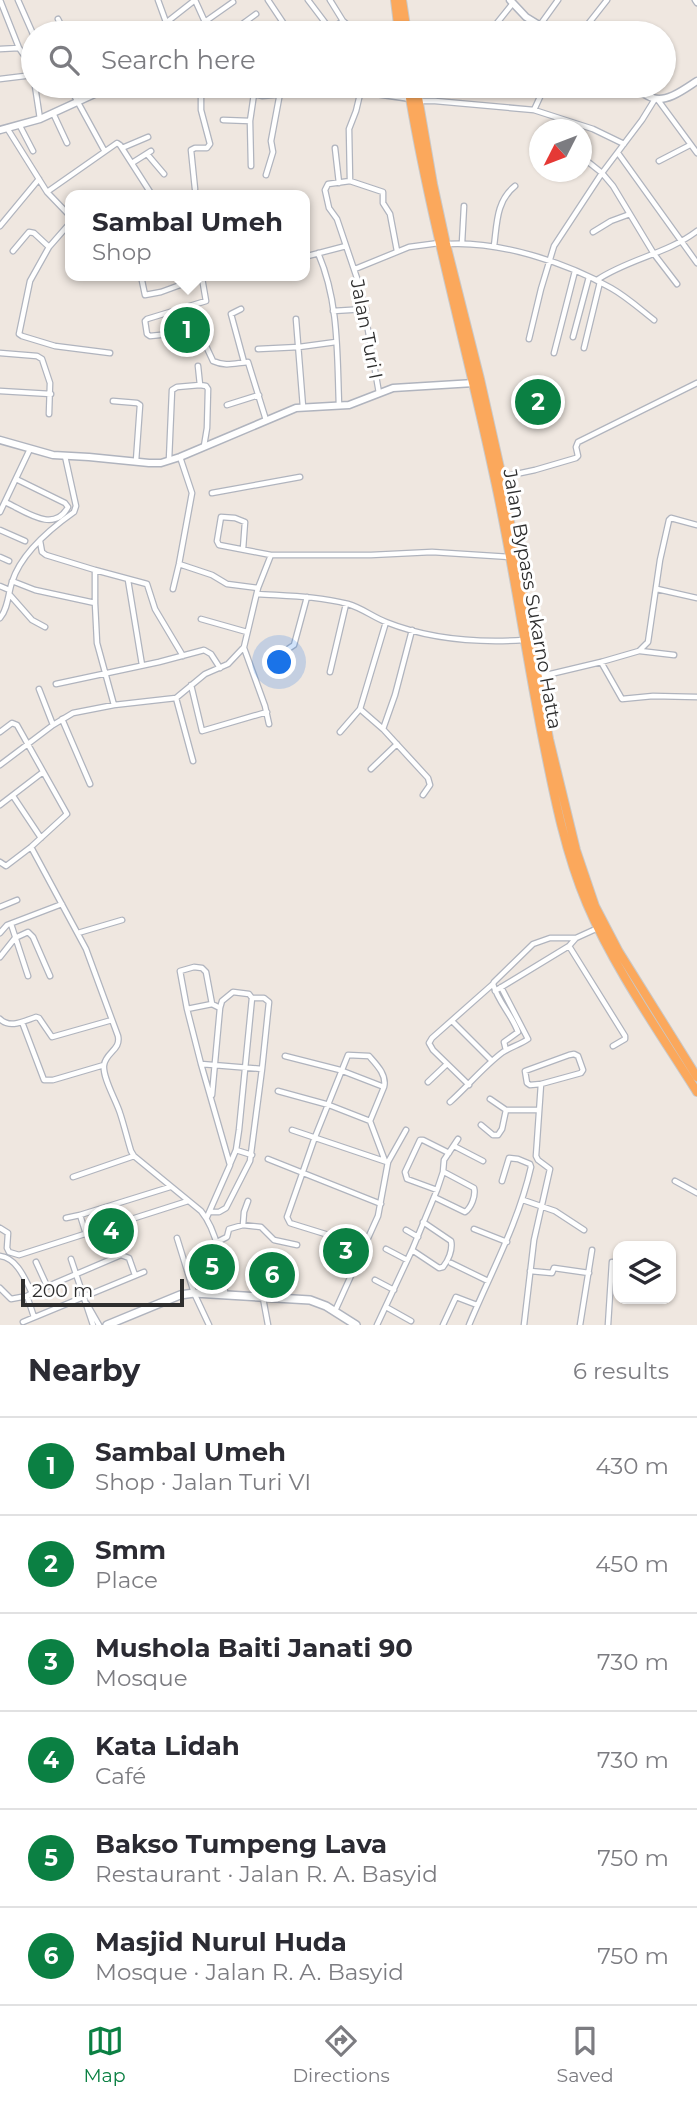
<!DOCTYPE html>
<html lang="en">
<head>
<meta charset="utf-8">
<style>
	:root { --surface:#fff; --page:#f7f7f7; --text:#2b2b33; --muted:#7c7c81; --line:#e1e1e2; --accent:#0b8043 }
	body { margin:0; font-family:Montserrat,sans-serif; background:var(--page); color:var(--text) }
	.controls { position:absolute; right:21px; bottom:21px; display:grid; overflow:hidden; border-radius:14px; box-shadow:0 2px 5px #0004 }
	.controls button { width:63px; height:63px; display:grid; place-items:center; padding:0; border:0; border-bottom:2px solid var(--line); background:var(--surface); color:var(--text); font:35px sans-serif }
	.compass { position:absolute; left:529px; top:119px; width:63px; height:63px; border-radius:50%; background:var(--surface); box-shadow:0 2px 5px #0004; rotate:228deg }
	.scale { position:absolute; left:21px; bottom:18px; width:163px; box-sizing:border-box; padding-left:7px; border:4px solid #2e2e2e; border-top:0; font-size:19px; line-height:24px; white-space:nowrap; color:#2e2e2e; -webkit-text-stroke:5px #fff; paint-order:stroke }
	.you { position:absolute; left:280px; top:663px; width:24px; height:24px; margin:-18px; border:5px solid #fff; border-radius:50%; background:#1a73e8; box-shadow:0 0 0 10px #1a73e833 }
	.badge { display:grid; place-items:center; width:46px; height:46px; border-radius:50%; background:var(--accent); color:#fff; font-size:23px; font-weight:700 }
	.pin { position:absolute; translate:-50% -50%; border:4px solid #fff; box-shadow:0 2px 7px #0006 }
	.popup { position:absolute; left:65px; top:190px; width:245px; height:91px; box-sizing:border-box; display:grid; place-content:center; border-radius:14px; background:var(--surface); filter:drop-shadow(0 2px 5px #0005); font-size:23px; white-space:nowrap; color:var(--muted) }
	.popup b { font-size:26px; color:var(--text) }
	.popup::after { content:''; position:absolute; left:50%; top:100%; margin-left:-14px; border:14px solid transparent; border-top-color:var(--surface) }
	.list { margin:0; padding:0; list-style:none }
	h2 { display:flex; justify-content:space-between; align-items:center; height:91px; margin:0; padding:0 28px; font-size:30px }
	h2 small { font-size:23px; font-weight:400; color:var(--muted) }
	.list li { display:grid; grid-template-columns:46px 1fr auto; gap:21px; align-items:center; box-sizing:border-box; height:98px; padding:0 28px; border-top:2px solid var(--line) }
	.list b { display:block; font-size:26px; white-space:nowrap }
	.list p { margin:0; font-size:23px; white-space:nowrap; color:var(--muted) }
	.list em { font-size:23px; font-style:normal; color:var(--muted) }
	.icon { flex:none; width:38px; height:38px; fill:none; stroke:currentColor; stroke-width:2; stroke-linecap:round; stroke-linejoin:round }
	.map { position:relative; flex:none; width:697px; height:1325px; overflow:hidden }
	.search { position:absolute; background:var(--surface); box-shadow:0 2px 5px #0004; left:21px; right:21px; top:21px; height:77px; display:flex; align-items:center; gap:18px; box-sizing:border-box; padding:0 24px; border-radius:38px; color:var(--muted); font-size:26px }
	.sheet { height:679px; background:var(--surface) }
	nav { display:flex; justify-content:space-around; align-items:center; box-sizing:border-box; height:98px; border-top:2px solid var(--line); background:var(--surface); font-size:19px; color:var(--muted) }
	nav a { display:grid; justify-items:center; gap:4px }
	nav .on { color:var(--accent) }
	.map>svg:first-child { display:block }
</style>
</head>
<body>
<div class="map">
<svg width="697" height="1325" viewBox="0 0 697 1325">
	<rect width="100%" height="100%" fill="#efe7e0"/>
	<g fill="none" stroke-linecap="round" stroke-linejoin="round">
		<defs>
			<path id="minor" d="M0,0L19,48L32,67L33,72
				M18,0L33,34
				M158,0L170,33
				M195,0L210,33
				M268,0L290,33
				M308,0L330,29
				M330,0L343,21L357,33
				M695,0L697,3
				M58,19L65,33
				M206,21L233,2
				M167,22L195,0
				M540,25L558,0
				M230,33L256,14
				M325,33L343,21
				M383,33L396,23
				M489,33L513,3
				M581,33L607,0
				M0,49L19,48
				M0,79L33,75
				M35,86L40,119
				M69,86L104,150
				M361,90L356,111L349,129L350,181L328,184L325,190L329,208L337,219L361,290L379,393
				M658,100L697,153
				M418,101H435L534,110L593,129L624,144
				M534,110L545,86
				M53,113L67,143
				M223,120L250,121
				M20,126L33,151
				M7,128L47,192L70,216
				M122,148L148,137
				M335,148L339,183
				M618,153L697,263
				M147,154L164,174
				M582,157L602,173L613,186L654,254L677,284
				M659,161L690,145
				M132,163L151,151
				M251,166L250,121L254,94
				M266,175L273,152L271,141L280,93
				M350,181L383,192V203L390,214L397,251
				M195,189L191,150L195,148H207L210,144L201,110V86
				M47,192L117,143L120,145L152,195
				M70,223L49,247L30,281L19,334L22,336L55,346L110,353
				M0,226L39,179
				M593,232L611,221L630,214
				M462,243L464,206
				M447,244C500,241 565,262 611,288C627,297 640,309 654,320
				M494,246C497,224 496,201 515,186
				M13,251L29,232L34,233L49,247
				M318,253C339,301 337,354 339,405
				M304,257L346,246
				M355,269L409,247L439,243
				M141,276L145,295L161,292L202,277
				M202,278L206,301L147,319L145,321L147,334L150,336L199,331L213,361C226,367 235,363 248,362L266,420
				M597,280C628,259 667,254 697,231
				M241,309L231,314L244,362
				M333,311L366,309
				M296,319L303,407
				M573,337L589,277
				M529,339L541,289L554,246L602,173L642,120L655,99
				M584,348L600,282
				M258,349L299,347L336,342
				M0,353L37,356L42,359L50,383L49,414
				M554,353L575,271
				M200,385L206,386L208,389L207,428L204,446
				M0,391L51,394
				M113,401L137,403L140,405L136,461
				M227,405L259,395
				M169,460L172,390L177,387L200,385L198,366
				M502,477L535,470L576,458L578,456L576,447L578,442L697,383
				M212,493L300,477
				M5,502C25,511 54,534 68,507L65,503L16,479
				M0,512L30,449
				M0,530L25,541
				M40,541L42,552L46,555L95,570V603L97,643L114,705
				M243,549L245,522L235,518L221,517L217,541L219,545L271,555H371L432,552L510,557
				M0,557L9,561
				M179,564L212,575L227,584L258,588
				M95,570L147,584L155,609L183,656
				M128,580L142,665
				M12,581L35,590L95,603
				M0,586L7,589
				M173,589L179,564L192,493L180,457
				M657,589L697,598
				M257,594C287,596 318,596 348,604C362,608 373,617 386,622C431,640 477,643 524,640
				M10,595L32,620L45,627
				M0,618C8,609 8,594 12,582C21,553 50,529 74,512L76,506L65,456
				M201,619L247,632
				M244,648L265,706L269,724
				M288,649L294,645L307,597
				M640,651L674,655
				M601,662L622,699L653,696L697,697
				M330,672L346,604
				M538,677L601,662L639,651L648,642L660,560L669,520L671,518L697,525
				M56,684L159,662L204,650L211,654L220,668
				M191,685L202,731L267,712
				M39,689L53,725
				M176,698L193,761
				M360,709L383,729L428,778L430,785L423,795
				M62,719L90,784
				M383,729L395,695L412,630
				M0,732L12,723L17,725L67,814L31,847L6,866L0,862
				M340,732L360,709L386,622
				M0,765L53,725L73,713L114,705L176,698L205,674L228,664L244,647L258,588L271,555
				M371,769L397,744
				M13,796L41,838
				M0,805L43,772
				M31,847L86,949L118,1036C121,1050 106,1052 104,1065C102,1077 116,1100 120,1113C124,1125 127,1138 131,1151L134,1156L201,1211C217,1230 224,1269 225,1294
				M0,907L17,900
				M11,924L28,976
				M0,933L7,925L62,904
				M78,933L122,920
				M569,946L625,1036V1039L613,1046
				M0,957L15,938L28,932L33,937L50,976
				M495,991L569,946L576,938L598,928
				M220,1008L222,1001L233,992L249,994L252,998L239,1130L236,1150L230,1164
				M187,1009L212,1004L220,1008L212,1095
				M0,1019C10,1029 24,1021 36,1017L39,1018L52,1037L112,1020
				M452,1021L492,1061
				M22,1022L44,1080H53L104,1065
				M506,1050L504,1042L518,1032C512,1015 498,1002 493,984L494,982L533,944L550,938H576
				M285,1056L340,1070L384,1087
				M201,1064L262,1069L269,1002L264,998H252
				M428,1082L447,1064
				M469,1085L433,1050L429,1043L432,1038L493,984
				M278,1091L329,1105L370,1121
				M490,1099L506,1110H539
				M450,1102C468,1086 484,1066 503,1052C511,1047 521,1044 528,1039L501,987
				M481,1125L493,1135H498L502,1129L506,1110
				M292,1130L387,1162
				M454,1146L483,1161
				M236,1150L252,1155
				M268,1159L381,1204
				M73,1177L134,1156
				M675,1181L697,1193
				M437,1190L407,1179L405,1172L420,1140H423L449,1153
				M434,1197L465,1212C471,1208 476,1196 474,1188L444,1172
				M523,1200L555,1211L584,1230
				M210,1212H219L226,1208L250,1161L262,1069
				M80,1215L170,1187
				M207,1217L230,1165L201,1064L187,1009L180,971L194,967L202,968L206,972L212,1004
				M66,1218L80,1215L86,1234
				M243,1225L244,1212L248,1201
				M0,1228L8,1233L7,1248L9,1252L19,1255L188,1201
				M474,1229L507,1242
				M406,1230L418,1237
				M177,1238L194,1293L209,1325
				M215,1243L227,1237L229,1229L243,1225L261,1227L274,1240L297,1245
				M364,1246L293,1224L290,1223L287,1217L315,1137L348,1055L369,1056C377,1065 387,1075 384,1087L370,1121L385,1161
				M386,1249L407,1260
				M412,1250L439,1268L443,1267C448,1261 453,1250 451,1241L423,1222
				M0,1256C17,1258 25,1279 32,1293
				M71,1259L93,1325
				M36,1262L47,1286
				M451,1263L488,1281
				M530,1271L552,1273L554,1268L589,1273
				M375,1280L394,1290
				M0,1288L11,1299L27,1296
				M263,1298L268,1325
				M87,1304L99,1325
				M386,1307L411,1321
				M335,1311L378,1216L388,1162L406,1130
				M34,1317L27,1296L32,1293L121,1255L129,1258L135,1275
				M23,1322L144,1272
				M377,1325L412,1250L437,1190L443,1172L444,1160L458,1139
				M443,1325L456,1297L477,1305
				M469,1325C491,1272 518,1224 531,1167L530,1164L518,1159L509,1158L502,1181
				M524,1325L534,1240L550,1169L538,1160L536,1156L541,1084L581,1073L583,1070L578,1056L574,1054L569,1055L525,1071L527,1083L530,1085L541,1084
				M580,1325L592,1250
				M608,1325L612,1262"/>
			<path id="tertiary" d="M510,0L526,17L552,33
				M226,86L262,95L341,88L410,98
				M632,86C639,90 646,96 653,98C667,103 686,88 697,81
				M0,130L40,119L112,86
				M0,440L53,455L89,457L149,463H161L180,457L296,408L349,405L393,388L474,383"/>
			<path id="secondary" d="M107,1325L180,1295L194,1293L310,1300L326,1306L356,1325"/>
			<path id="trunk" d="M395,0L399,33
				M402,0L407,33
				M408,86C430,220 468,351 496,485C514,569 526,655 543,740C554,795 565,852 587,904C614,968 660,1033 697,1092
				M416,86L433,184L446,244L480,379L502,477L549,739L576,850L595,906L619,952L697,1077"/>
		</defs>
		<use href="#minor" stroke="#b0b4be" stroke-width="7"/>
		<use href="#tertiary" stroke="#b0b4be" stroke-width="9"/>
		<use href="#secondary" stroke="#b0b4be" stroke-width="10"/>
		<use href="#trunk" stroke="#c9c9c9" stroke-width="10"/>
		<use href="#minor" stroke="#fff" stroke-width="4.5"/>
		<use href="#tertiary" stroke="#fff" stroke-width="6"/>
		<use href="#secondary" stroke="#fff" stroke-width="7"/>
		<use href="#trunk" stroke="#fba85c" stroke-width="8"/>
	</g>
	<g text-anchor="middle" stroke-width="6" stroke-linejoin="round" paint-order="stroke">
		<g font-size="19" fill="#2e2e2e" stroke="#fff">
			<text transform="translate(367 329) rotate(79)" y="7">Jalan Turi I</text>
			<text transform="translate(533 599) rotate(80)" y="7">Jalan Bypass Sukarno Hatta</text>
		</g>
	</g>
</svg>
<div class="controls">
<button><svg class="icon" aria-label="layers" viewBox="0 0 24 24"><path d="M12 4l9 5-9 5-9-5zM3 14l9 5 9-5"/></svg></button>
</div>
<svg class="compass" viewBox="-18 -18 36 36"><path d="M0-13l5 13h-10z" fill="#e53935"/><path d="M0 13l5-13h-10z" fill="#7c7c81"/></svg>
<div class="scale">200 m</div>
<div class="you"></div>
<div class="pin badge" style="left:187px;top:330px">1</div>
<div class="popup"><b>Sambal Umeh</b>Shop</div>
<div class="pin badge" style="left:538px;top:402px">2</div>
<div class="pin badge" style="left:346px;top:1251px">3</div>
<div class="pin badge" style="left:111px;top:1231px">4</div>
<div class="pin badge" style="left:212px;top:1267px">5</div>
<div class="pin badge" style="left:272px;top:1275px">6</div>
<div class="search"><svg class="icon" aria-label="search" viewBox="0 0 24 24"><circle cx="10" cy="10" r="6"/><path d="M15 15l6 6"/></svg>Search here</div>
</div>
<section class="sheet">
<h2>Nearby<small>6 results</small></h2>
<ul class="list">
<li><span class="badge">1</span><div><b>Sambal Umeh</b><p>Shop · Jalan Turi VI</p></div><em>430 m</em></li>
<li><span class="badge">2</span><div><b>Smm</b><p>Place</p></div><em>450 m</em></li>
<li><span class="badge">3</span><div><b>Mushola Baiti Janati 90</b><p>Mosque</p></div><em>730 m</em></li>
<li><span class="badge">4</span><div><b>Kata Lidah</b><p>Café</p></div><em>730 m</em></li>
<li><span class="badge">5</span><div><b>Bakso Tumpeng Lava</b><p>Restaurant · Jalan R. A. Basyid</p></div><em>750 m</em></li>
<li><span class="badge">6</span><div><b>Masjid Nurul Huda</b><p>Mosque · Jalan R. A. Basyid</p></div><em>750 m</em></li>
</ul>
</section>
<nav>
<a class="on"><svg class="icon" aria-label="map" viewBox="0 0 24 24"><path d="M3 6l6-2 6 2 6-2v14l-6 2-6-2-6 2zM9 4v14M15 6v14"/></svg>Map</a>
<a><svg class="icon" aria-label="directions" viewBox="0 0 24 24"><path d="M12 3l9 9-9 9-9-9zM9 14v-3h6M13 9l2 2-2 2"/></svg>Directions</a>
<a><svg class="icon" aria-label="saved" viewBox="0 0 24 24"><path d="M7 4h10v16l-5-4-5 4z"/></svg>Saved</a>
</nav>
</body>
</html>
